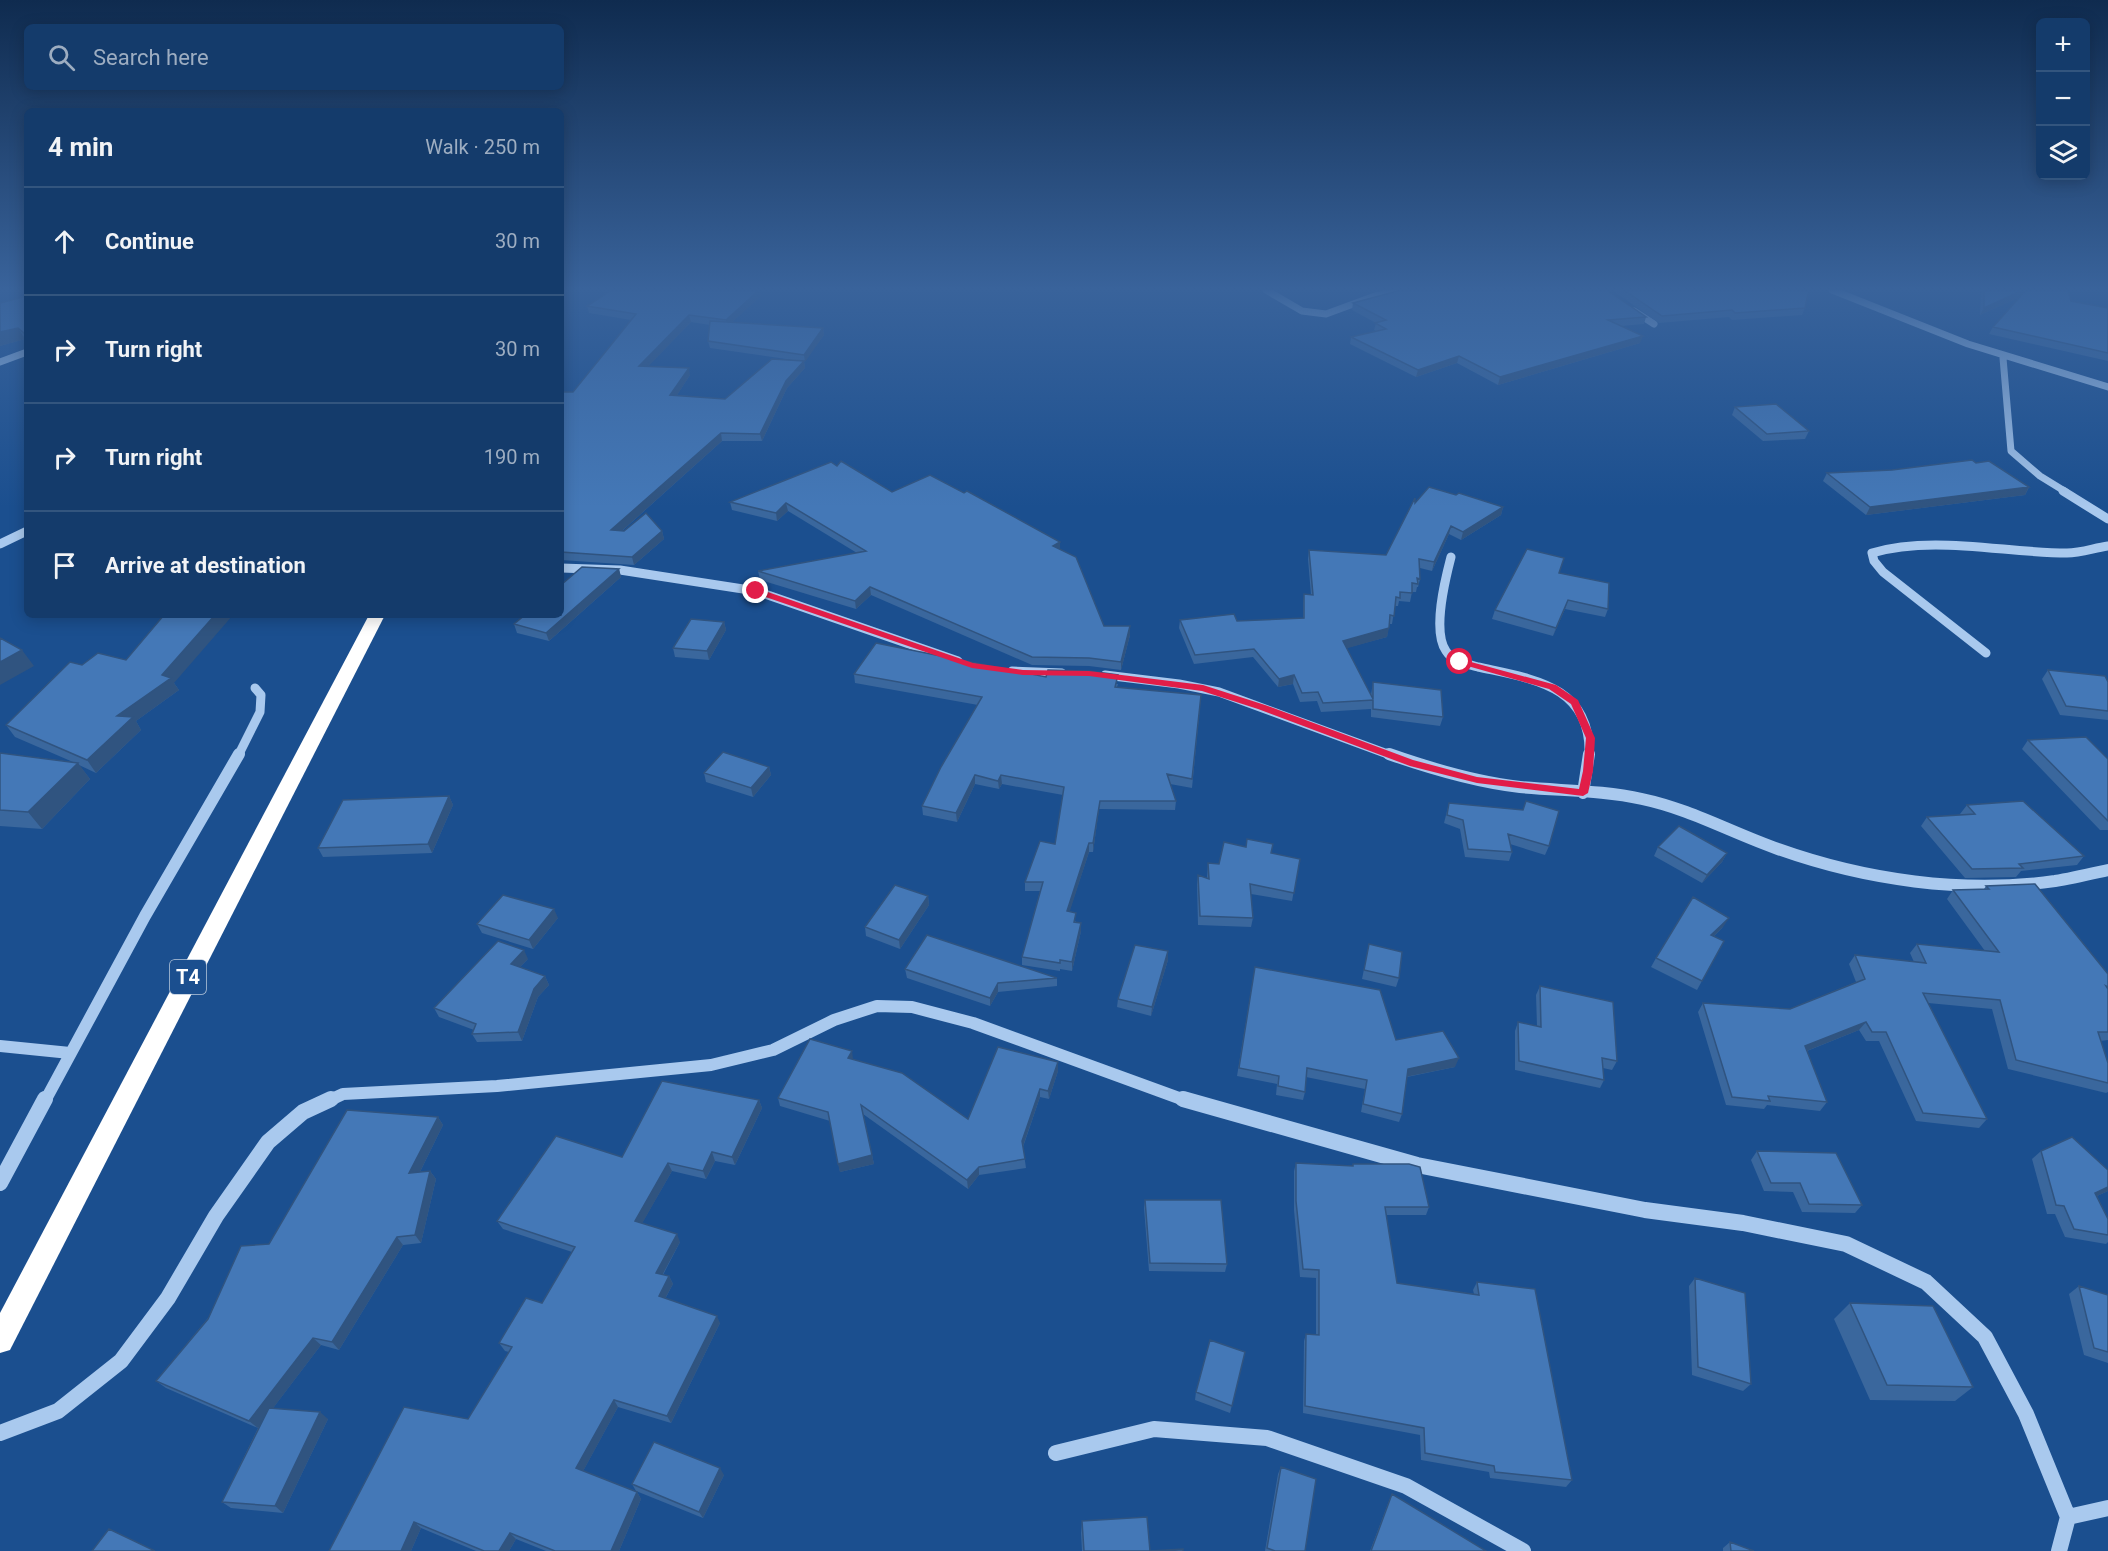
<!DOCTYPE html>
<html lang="en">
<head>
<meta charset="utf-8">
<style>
	:root { --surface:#143b6b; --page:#1d4271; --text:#f1f3f6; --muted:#9dadc1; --line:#33557e }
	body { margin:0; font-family:Roboto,sans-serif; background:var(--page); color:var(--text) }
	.controls { position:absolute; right:18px; top:18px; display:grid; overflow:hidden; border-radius:9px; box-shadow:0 3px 15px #0003 }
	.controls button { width:54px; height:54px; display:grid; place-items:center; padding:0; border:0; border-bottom:2px solid var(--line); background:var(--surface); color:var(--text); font:30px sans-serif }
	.stop { position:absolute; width:18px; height:18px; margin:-14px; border:4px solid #e11d48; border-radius:50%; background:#fff }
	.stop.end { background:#e11d48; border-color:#fff; box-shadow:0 2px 6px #0008 }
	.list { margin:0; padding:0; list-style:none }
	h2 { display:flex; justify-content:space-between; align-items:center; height:78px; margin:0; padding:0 24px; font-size:26px }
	h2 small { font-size:20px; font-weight:400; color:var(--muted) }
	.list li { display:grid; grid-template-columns:39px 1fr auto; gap:18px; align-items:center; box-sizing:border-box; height:108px; padding:0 24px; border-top:2px solid var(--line) }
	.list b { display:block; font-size:22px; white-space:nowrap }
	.list em { font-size:20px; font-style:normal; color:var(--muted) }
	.icon { flex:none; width:33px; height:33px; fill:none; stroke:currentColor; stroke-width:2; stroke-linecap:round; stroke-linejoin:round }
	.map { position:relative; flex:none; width:2108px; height:1551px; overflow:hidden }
	.search { position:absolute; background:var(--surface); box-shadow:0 3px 15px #0003; left:24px; top:24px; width:540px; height:66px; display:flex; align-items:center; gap:15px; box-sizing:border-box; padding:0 21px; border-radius:9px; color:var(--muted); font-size:22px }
	.panel { position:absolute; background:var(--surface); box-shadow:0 3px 15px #0003; left:24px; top:108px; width:540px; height:510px; border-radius:9px }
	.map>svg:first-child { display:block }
</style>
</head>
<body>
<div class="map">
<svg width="2108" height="1551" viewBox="0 0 2108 1551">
	<rect width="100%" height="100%" fill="#1b4f8f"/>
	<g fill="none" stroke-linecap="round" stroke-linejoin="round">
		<path stroke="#a9c9ee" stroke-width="7" d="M1266,290L1302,311L1326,314L1375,296L1403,290
			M1832,290L1968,344L2108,387
			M1634,311L1654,324
			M2003,358L2011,451L2040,476L2066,492
			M0,362L27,352"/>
		<path stroke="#a9c9ee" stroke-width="9" d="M2063,491L2108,519
			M0,544L27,531
			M1451,557C1445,580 1432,631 1446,651C1452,661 1467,664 1478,667C1532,679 1592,685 1589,756
			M561,568L620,570L756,591L958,661
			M1986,653L1883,572L1874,561L1872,553C1932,535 2005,553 2067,553C2081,553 2094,548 2108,546
			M1012,671L1062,673
			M1105,675L1179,684L1219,692L1393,756
			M238,756L260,712L261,695L255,688"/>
		<path stroke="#a9c9ee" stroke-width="12" d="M1389,754C1432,769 1475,782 1520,787C1561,791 1602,790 1642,799C1690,809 1732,833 1778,849C1865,880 1963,894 2055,881C2073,878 2090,874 2108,870
			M1583,793L1589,754
			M0,1046L70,1053
			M45,1101L145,916L239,754
			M328,1101L343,1094L497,1086L711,1065L773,1050L834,1020L877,1006L912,1007L973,1023L1187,1101"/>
		<path stroke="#a9c9ee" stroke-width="16" d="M1183,1099L1417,1165L1645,1210L1743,1223L1846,1244L1926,1282L1985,1337L2026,1414L2068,1517
			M0,1183L45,1099
			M0,1433L58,1411L121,1361L168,1298L216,1216L268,1142L303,1112L331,1099
			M1056,1453L1154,1429L1267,1438L1406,1486L1523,1551
			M2059,1551L2068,1517L2108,1508"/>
		<path fill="#fff" fill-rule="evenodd" d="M369,615H385L10,1350L0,1353V1313Z"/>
	</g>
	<path fill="#3a679d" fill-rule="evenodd" d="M607,290H760L761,296L732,322L823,328L824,335L804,362L805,368L787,388L762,441H722L622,531H662L664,539L634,565L561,560V392H573L631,320L589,313L587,306L607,293L606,291ZM691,322L710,325L708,341L710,348L793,360L725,399L677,395L690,375L648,366Z
		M1612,290H1809L1805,308L1802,315L1732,320L1729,317L1659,323Z
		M1981,290H2068L2071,301L2108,308V361L1989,334L1993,327L2020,297L1980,315Z
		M27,296V341L25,339L0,346Z
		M1353,303L1646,317L1644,324L1621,326L1640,343L1498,385L1457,363L1416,377L1350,344L1351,337L1376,331L1374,330L1376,323L1352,310Z
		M1735,407L1809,431L1805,439L1763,441L1732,415Z
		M1976,463L2029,487L2025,495L1866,515L1823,481L1827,473L1892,470Z
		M837,466L892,492L1060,549L1104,626H1130V635L1121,670L1089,666L1032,665L871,595L856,609L760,580L758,571L857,553L788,511L777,521L732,510L730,502Z
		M1456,495L1503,507L1501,515L1461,540L1449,534L1432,571L1420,568V579L1418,587H1417L1416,592H1412L1410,602L1399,601L1398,606H1395L1392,624H1389L1387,637L1346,648L1371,695L1373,682L1443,717L1440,726L1371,717V709L1321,712L1317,701L1300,702L1293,684L1278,687L1253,657L1194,664L1179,628L1180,620L1237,621L1303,618V603L1304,594L1311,595L1308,559L1309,550L1386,555L1415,503Z
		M619,569L621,577L549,641L517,633L514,624Z
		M1559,573L1608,609L1605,617L1565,609L1553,636L1492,619L1495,610Z
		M724,622L726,630L709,660L675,657L673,648Z
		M82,665L174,683L179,690L136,721L141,730L96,773L79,765L90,779L42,829L0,826V753L73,762L15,737L6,725Z
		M2048,670L2108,682V720L2060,715L2042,679Z
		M854,674L1046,677L1118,684L1117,687L1201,695L1192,788L1170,784L1176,801L1175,810L1099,809L1093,852H1089L1069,912L1076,922L1081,923V931L1072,971L1060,969V971L1022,965V957L1040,891H1025V882L1055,844L1063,795L1002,784L999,789L975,784L957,822L923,815L922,806L978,705L855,683Z
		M2028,740L2108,759V830H2100L2022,749Z
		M769,767L771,775L753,797L706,782L704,773Z
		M449,796L453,805L432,853L323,857L318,848Z
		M1449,803L1549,846L1545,855L1510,844L1512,852L1509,861L1465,857L1460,829L1444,823Z
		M1967,805L2084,856L2077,865L2021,871L2016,877L1965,878L1921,826L1927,817L1961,815L1960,814Z
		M1658,847L1727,853L1722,862L1702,883L1654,856Z
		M1271,853L1300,859L1292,901L1251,894L1253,918L1251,927L1198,925L1197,884L1198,875L1207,878L1208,863L1219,864Z
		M1986,886L2108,974V1040L2100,1041L2108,1063V1092L2106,1093L2008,1069L1992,1009L1928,1003L1987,1119L1979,1128L1916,1121L1879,1041H1866L1859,1030L1807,1051L1827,1102L1820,1111L1767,1105L1764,1109L1726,1105L1698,1012L1703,1003L1790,1009L1856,982L1849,964L1855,955L1914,962L1910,953L1917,944L1985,951L1947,899L1953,890L1984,889Z
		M928,896L929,905L900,949L866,936L865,927Z
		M558,918L533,949L482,933L477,924Z
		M1723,927L1714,936L1724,941L1697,990L1651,967L1656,958Z
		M1369,944L1399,978L1396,987L1362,979Z
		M1168,951V960L1151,1016L1117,1007L1118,999Z
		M528,959L520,967L545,976L549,985L538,997L522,1041L477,1042L472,1034L474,1030L439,1017L434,1008Z
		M1255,967L1396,1040L1455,1067L1407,1077L1402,1114L1399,1122L1361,1112L1365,1089L1306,1077L1305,1092L1303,1100L1276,1095L1277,1084L1237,1076Z
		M905,969L1057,978V986L998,992L990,1006L907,978Z
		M1540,986L1617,1061L1612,1070L1603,1068L1604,1080L1600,1088L1515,1070V1031L1518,1022L1537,1026L1536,995Z
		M853,1059L968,1119L1058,1062V1071L1049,1099L1040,1097L1023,1147L1026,1168L979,1175L968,1189L863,1114L874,1164L840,1172L830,1121L780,1106L778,1098Z
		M759,1100L762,1108L735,1165L715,1161L706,1179L672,1171L642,1223L680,1242L663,1275L669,1276L673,1284L665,1299L720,1323L671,1423L618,1407L583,1471L637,1492L641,1499L619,1551H546L516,1539L509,1551H476L421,1528L411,1551H329L468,1419L509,1352L505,1351L499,1343L542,1303L572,1252L503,1229L497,1221L622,1157Z
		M438,1117L443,1125L420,1172L430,1171L436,1179L421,1243L403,1245L339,1350L321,1345L273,1408L328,1419L283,1513L231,1508L222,1502L259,1426L258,1428L166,1388L156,1381L269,1244Z
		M1757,1151L1862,1205L1855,1213L1802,1212L1793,1192L1764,1191L1751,1160Z
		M2041,1151L2108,1191L2097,1196L2108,1219V1242L2106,1244L2065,1237L2055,1214H2047L2032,1159Z
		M1296,1163L1352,1166L1353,1164L1429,1207L1426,1215H1386L1397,1283L1474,1294L1473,1290L1477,1282L1572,1480L1566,1487L1490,1478L1489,1472L1421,1460L1420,1435L1303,1413L1304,1341L1306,1334L1316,1335V1278L1300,1277L1294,1210V1171Z
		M1145,1200L1227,1264L1225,1272L1149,1271L1144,1208Z
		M1695,1278L1751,1384L1743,1391L1692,1375L1689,1286Z
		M2079,1286L2108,1295V1363L2084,1355L2069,1294Z
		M1850,1303L1973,1387L1955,1401L1870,1400L1834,1319Z
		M1245,1352L1230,1413L1195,1400L1196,1392Z
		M1281,1467L1305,1551H1265L1278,1474Z
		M724,1475L703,1518L636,1491L632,1484Z
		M1392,1494L1486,1551H1370L1389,1501Z
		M1082,1521L1150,1551H1183H1082L1081,1533Z
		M1730,1542L1754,1551H1723V1548Z"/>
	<path fill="#305480" d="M759,290H760L761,296L727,327L726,320Z
		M2023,290H2027L2024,295L1980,315L1984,308Z
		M689,315L691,322L641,374L639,366Z
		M18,328L25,339L0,346V332Z
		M823,328L824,335L805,362L804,355Z
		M1643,336L1640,343L1498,385L1500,377Z
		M1459,356L1457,363L1416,377L1418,370Z
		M804,361L805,368L787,388L762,441L760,434L786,381Z
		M689,368L690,375L672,403L670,395Z
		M721,433L722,441L614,538L611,530Z
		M2029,487L2025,495L1866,515L1870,507Z
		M786,503L788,511L777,521L776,513Z
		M1503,507L1501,515L1461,540L1463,532Z
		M1451,526L1449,534L1432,571L1434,562Z
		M662,531L664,539L634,565L632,557Z
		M1060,542V551L1053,546Z
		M619,569L621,577L549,641L546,633Z
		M870,587L871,595L856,609L855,601Z
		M1568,600L1565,609L1553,636L1556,628Z
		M215,615H233L174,683L179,690L136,721L141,730L96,773L87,760L117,716Z
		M724,622L726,630L709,660L707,651Z
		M1130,626V635L1121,670V662Z
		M1389,628L1387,637L1341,650L1343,641Z
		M22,650L34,666L0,685V662Z
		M1294,675L1293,684L1278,687L1279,679Z
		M78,763L90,779L42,829L28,812Z
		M769,767L771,775L753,797L751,788Z
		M975,775V784L957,822L956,813Z
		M1001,775L1002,784L999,789L998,781Z
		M449,796L453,805L432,853L428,844Z
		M1100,801L1099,809L1093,852V843Z
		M1089,843V852L1067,920V911Z
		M1727,853L1722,862L1702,883L1707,875Z
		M928,896L929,905L900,949L899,940Z
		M554,909L558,918L533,949L529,940Z
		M1729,918L1723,927L1706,944L1711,935Z
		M1081,923V931L1072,971V962Z
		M524,950L528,959L515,972L511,964Z
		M1168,951V960L1151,1016L1152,1007Z
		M545,976L549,985L538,997L522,1041L518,1032L534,989Z
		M998,983V992L990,1006V998Z
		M1866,1022L1859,1030L1799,1054L1805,1046Z
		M852,1051L853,1059L848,1058Z
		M1459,1058L1455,1067L1405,1077L1408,1069Z
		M1058,1062V1071L1049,1099L1048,1091Z
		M1040,1089V1097L1022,1149V1141Z
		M759,1100L762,1108L735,1165L732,1157Z
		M438,1117L443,1125L415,1182L409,1173Z
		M712,1152L715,1161L706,1179L703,1171Z
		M872,1155L874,1164L840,1172L838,1164Z
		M668,1163L672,1171L639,1229L635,1221Z
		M979,1167V1175L968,1189L967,1180Z
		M430,1171L436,1179L421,1243L415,1235Z
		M2108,1187V1191L2086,1201L2095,1193Z
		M677,1234L680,1242L659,1281L656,1273Z
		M397,1237L403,1245L339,1350L332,1342Z
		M669,1276L673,1284L662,1304L659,1296Z
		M717,1316L720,1323L671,1423L667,1416Z
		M313,1338L321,1345L258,1428L249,1421Z
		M614,1400L618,1407L581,1475L576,1468Z
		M320,1412L328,1419L283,1513L275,1506Z
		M720,1468L724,1475L703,1518L699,1512Z
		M637,1492L641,1499L619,1551H611Z
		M414,1522L421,1528L411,1551H401Z
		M510,1533L516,1539L509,1551H499Z"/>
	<path fill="#4478b7" stroke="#305480" stroke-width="1.5" d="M607,290H759L726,320L689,315L639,366L689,368L670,395L725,399L772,359L804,361L786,381L760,434L721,433L611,530L624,531L646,513L662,531L632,557L561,552V392H573L636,314L587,306L610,291H606Z
		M1401,290H1607L1646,317L1608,320L1643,336L1500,377L1459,356L1418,370L1351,337L1386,329L1375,323L1386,320L1353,303Z
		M1624,290H1809L1805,308L1735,313L1732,310L1662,316Z
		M1984,290H2023L1984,308Z
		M2026,290H2068L2071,301L2108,308V353L1993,327Z
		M27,296V332L24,333L18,328L0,332V303Z
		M710,321L823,328L804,355L708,341Z
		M1776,404L1809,431L1767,434L1735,407Z
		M1972,460L1976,463L1989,461L2029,487L1870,507L1827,473L1892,470Z
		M841,461L892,492L930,475L964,493L967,491L1060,542L1053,546L1076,557L1104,626H1130L1121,662L1089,658L1032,657L870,587L855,601L758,571L866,551L786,503L776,513L730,502L831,462L837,466Z
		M1429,487L1456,495L1459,493L1503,507L1463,532L1451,526L1434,562L1419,559L1420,579L1417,578L1418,584L1412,583V593L1400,592V598L1396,597L1394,616L1390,615L1389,628L1343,641L1373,699V682L1441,690L1443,717L1373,709V700L1323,703L1318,692L1302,693L1294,675L1279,679L1254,649L1195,655L1180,620L1234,614L1237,621L1304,618V594L1313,595L1309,550L1386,555L1415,498V503Z
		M1527,549L1564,558L1559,573L1609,583L1608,609L1568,600L1556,628L1495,610Z
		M582,567L619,569L546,633L514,624L525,615H561V585Z
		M164,615H215L162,675L171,678L117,716L133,717L87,760L6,725L70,662L82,665L98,653L126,660Z
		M691,619L724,622L707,651L673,648Z
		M0,638L22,650L0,662Z
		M876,643L1046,677L1048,670L1089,671L1118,675L1115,687L1201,695L1192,779L1167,774L1176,801H1100L1093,843H1089L1067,911L1076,913L1074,922L1081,923L1072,962L1060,960V963L1022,957L1043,882H1025L1040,841L1055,844L1064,787L1001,775L998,781L975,775L956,813L922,806L941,767L982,697L854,674Z
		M2048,670L2105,676L2108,682V711L2066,706Z
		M2086,737L2108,759V821L2028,740Z
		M723,752L769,767L751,788L704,773Z
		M0,753L78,763L28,812L0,810Z
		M449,796L428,844L318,848L343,800Z
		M1526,801L1559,811L1549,846L1508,834L1512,852L1468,849L1463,820L1447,815L1449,803L1523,810Z
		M2023,801L2084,856L2019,864L2023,868L1972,869L1927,817L1975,814L1967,805Z
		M1679,826L1727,853L1707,875L1658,847Z
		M1247,839L1273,844L1271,853L1300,859L1294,893L1250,884L1253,918L1200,916L1198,875L1209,879L1208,863L1219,864L1224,842L1246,847Z
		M2035,884L2108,974V987L2106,986L2108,989V1032H2098L2108,1063V1083L2016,1060L2000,1000L1923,993L1987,1119L1923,1113L1886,1032H1872L1866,1022L1805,1046L1827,1102L1768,1096L1770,1101L1732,1097L1703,1003L1790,1009L1865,979L1855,955L1926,963L1917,944L1999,952L1953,890L1989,889L1986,886Z
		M895,885L928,896L899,940L865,927Z
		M503,895L554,909L529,940L477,924Z
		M1693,897L1729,918L1711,935L1724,941L1702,981L1656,958Z
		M927,935L1057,978L998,983L990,998L905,969Z
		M498,941L524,950L511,964L545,976L534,989L518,1032L472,1034L476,1024L434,1008Z
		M1369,944L1402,952L1399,978L1364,970Z
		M1135,945L1168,951L1152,1007L1118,999Z
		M1255,967L1380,990L1396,1040L1443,1031L1459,1058L1408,1069L1402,1114L1363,1104L1367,1080L1307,1068L1305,1092L1278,1086L1279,1076L1239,1068Z
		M1540,986L1613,1002L1617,1061L1602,1058L1604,1080L1519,1061L1518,1022L1541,1027Z
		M810,1039L852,1051L848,1058L902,1073L968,1119L998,1047L1058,1062L1048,1091L1040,1089L1022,1141L1025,1159L979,1167L967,1180L861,1105L872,1155L838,1164L828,1112L778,1098Z
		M662,1081L759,1100L732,1157L712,1152L703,1171L668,1163L635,1221L677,1234L656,1273L669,1276L659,1296L717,1316L667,1416L614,1400L576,1468L637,1492L611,1551H555L510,1533L499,1551H484L414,1522L401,1551H329L404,1407L468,1419L512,1347L499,1343L526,1298L542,1303L575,1247L497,1221L556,1136L622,1157Z
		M347,1110L438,1117L409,1173L430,1171L415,1235L397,1237L332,1342L313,1338L249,1421L156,1381L208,1319L241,1246L269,1244Z
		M2072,1137L2108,1170V1187L2095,1193L2108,1219V1235L2074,1229L2064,1206L2056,1205L2041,1151Z
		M1757,1151L1836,1153L1862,1205L1809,1204L1800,1183H1771Z
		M1296,1163L1353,1166V1164H1409L1420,1167L1429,1207H1385L1397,1283L1479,1295L1477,1282L1535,1289L1572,1480L1495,1472L1494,1466L1425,1453L1424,1428L1305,1406L1306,1334L1319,1335V1270L1303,1269L1296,1201Z
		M1145,1200H1221L1227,1264L1150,1263Z
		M1695,1278L1745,1293L1751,1384L1698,1367Z
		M2079,1286L2108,1295V1352L2094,1348Z
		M1850,1303L1933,1306L1973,1387L1887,1385Z
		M1210,1340L1245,1352L1232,1406L1196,1392Z
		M269,1408L320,1412L275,1506L222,1502Z
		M654,1442L720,1468L699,1512L632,1484Z
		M1281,1467L1316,1479L1305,1551H1275L1267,1548Z
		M1392,1494L1486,1551H1371Z
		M1147,1517L1150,1551L1183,1549V1551H1084L1082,1521Z
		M109,1529L155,1551H92Z
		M1730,1542L1754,1551H1731Z"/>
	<linearGradient id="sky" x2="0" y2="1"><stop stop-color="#0f2b4f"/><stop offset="0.57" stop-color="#39639b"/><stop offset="1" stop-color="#39639b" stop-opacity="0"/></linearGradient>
	<rect width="2108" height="507" fill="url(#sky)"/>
	<path fill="#e11d48" d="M754,589H759L973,663L1023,670L1089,671L1203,685L1265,705L1413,760L1477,777L1579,789L1583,771L1586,738L1571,704L1549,689L1457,663V660L1460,659L1556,685L1578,700L1595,738L1593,771L1588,793L1583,796L1477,783L1410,766L1258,709L1202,691L1089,676L1023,675L972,668L754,593Z"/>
	<g text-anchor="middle" stroke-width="6" stroke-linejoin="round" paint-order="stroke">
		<rect fill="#1b4f8f" stroke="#bbcadd" stroke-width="1.5" x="170" y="960" width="36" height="34" rx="4.5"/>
		<g font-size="20" font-weight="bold" fill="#fff">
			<text x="188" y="984">T4</text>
		</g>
	</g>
</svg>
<div class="controls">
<button>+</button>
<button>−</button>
<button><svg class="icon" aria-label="layers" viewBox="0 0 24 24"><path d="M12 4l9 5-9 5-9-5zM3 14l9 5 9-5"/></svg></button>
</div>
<div class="stop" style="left:1460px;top:662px"></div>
<div class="stop end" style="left:756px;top:591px"></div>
<div class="search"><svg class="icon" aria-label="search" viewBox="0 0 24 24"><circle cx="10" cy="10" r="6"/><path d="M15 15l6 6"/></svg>Search here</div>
<section class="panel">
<h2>4 min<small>Walk · 250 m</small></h2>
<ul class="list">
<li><svg class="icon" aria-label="ahead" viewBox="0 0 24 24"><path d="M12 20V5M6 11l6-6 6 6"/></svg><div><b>Continue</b></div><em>30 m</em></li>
<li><svg class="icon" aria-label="right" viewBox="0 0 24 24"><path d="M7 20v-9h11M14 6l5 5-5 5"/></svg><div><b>Turn right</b></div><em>30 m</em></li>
<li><svg class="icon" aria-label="right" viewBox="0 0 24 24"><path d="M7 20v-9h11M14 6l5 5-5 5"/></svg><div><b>Turn right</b></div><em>190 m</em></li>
<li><svg class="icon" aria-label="arrive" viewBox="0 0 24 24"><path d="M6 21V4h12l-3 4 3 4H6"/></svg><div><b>Arrive at destination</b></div></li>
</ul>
</section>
</div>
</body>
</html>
